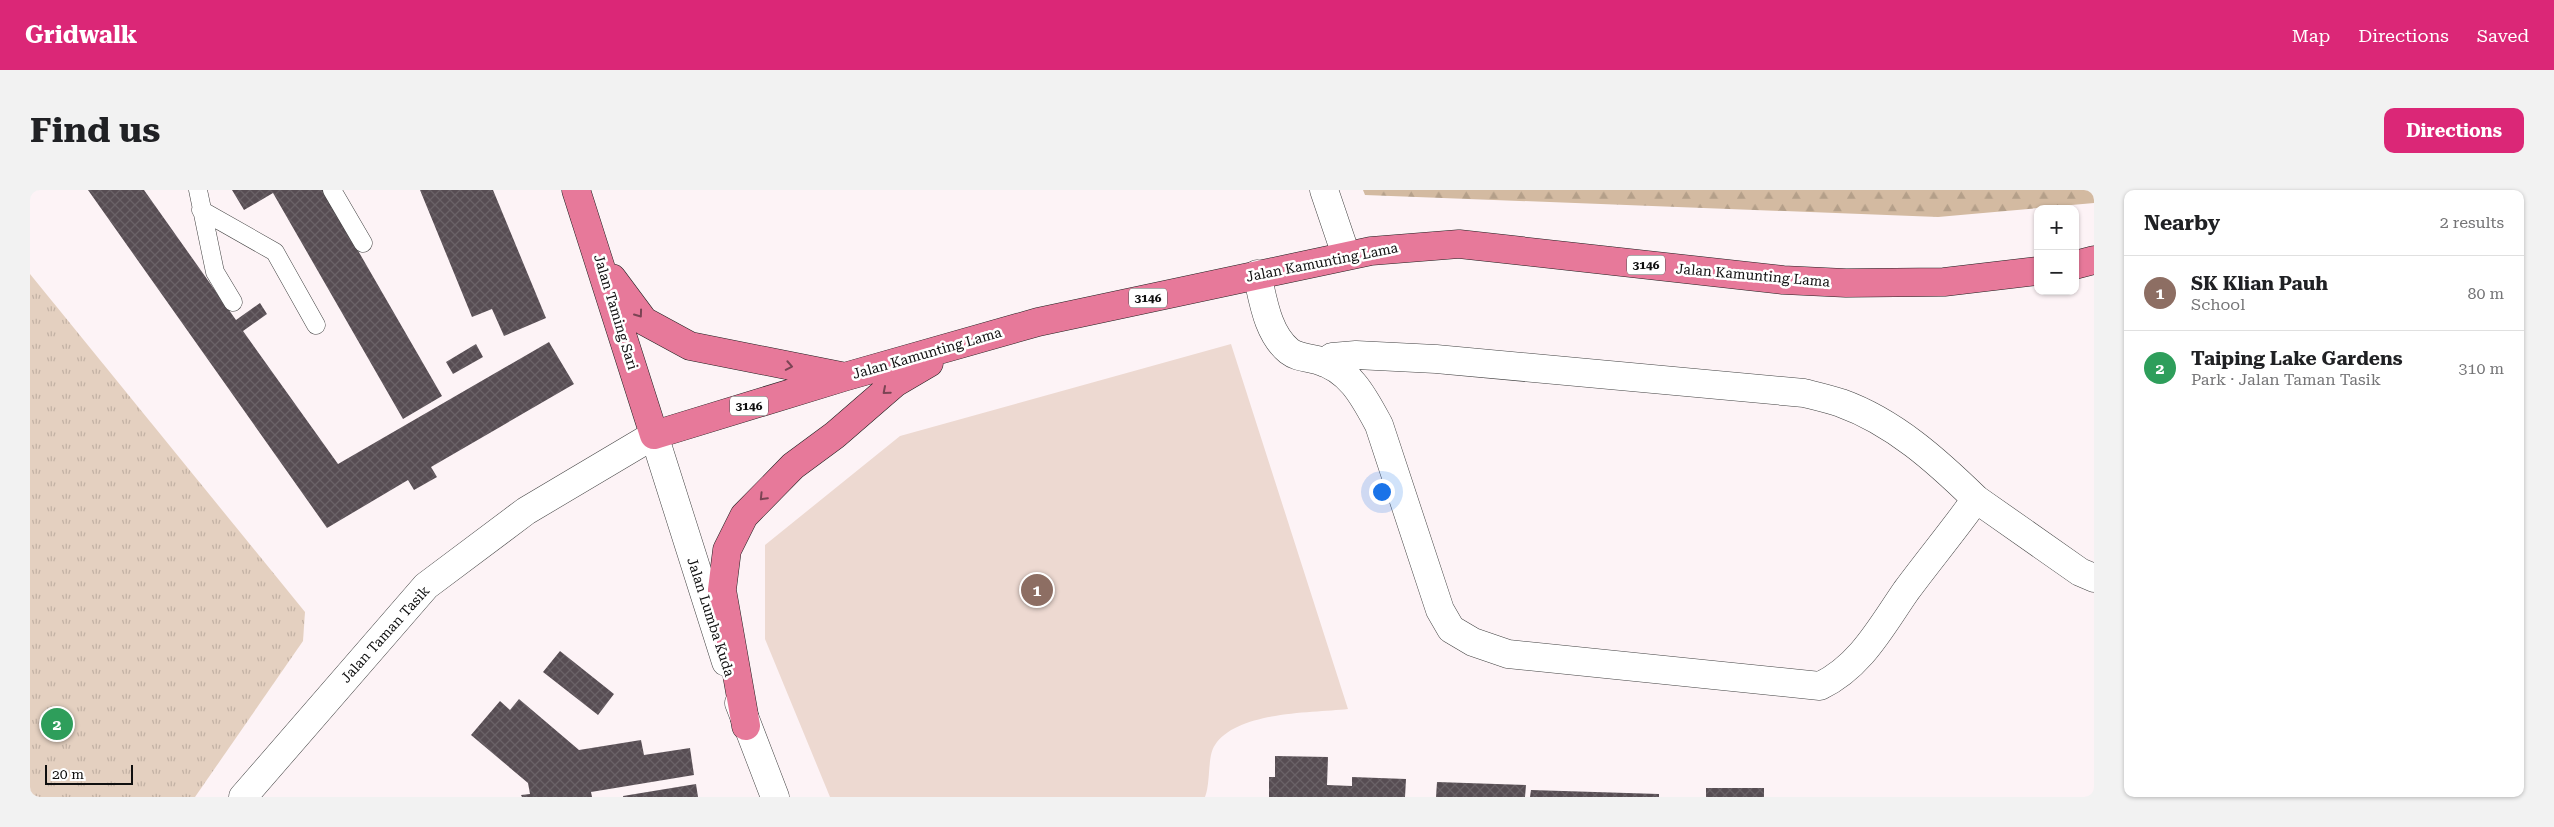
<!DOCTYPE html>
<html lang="en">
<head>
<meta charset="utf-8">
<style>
	:root { --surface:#fff; --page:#f2f2f2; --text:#202124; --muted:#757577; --line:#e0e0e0; --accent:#db2777 }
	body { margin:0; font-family:"Roboto Serif",serif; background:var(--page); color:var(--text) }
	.controls { position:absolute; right:15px; top:15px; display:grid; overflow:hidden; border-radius:10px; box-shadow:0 1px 4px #0004 }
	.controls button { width:45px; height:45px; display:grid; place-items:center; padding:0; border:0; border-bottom:1px solid var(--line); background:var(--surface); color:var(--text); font:25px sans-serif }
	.scale { position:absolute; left:15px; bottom:12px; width:88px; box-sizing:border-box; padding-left:5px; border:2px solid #0f0f0f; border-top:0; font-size:14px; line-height:18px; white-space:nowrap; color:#0f0f0f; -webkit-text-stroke:4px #fff; paint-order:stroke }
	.you { position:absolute; left:1351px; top:301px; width:18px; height:18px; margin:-12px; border:4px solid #fff; border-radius:50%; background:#1a73e8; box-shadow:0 0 0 8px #1a73e833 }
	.badge { display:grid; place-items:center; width:32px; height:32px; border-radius:50%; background:var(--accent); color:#fff; font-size:16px; font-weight:700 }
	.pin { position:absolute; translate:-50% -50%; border:2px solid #fff; box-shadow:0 1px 5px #0006 }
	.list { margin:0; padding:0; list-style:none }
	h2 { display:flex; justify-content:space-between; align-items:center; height:65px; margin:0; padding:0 20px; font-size:21px }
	h2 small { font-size:16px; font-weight:400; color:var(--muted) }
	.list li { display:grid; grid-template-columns:32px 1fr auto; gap:15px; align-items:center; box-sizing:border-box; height:75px; padding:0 20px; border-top:1px solid var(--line) }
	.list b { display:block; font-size:19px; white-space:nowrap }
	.list p { margin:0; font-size:16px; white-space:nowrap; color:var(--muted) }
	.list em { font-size:16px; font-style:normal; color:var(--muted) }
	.map { position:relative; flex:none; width:2064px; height:607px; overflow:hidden; border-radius:10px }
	header { display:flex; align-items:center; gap:30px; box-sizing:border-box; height:70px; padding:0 25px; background:var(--accent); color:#fff }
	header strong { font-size:24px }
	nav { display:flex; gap:28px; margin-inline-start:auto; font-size:18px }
	.intro { display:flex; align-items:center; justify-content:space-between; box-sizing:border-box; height:120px; padding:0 30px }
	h1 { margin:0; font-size:35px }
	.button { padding:12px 22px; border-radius:10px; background:var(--accent); color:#fff; font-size:18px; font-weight:700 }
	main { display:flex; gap:30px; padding:0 30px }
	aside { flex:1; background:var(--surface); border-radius:10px; box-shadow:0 1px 4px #0004 }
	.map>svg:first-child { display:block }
</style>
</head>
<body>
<header>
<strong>Gridwalk</strong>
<nav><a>Map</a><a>Directions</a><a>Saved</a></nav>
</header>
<div class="intro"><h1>Find us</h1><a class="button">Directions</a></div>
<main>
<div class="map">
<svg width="2064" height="607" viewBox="0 0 2064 607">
	<defs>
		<pattern id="grass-tufts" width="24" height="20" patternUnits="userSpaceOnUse" patternTransform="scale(1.25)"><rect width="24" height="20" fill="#e4d0c0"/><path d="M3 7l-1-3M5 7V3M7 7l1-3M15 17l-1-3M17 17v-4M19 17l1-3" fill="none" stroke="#c2b1a4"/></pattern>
		<pattern id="forest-firs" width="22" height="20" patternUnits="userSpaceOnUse" patternTransform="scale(1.25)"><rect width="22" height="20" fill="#d3baa1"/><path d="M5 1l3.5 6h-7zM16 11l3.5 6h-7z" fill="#b49f89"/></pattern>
		<pattern id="building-cross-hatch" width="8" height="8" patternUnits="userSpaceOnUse" patternTransform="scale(1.25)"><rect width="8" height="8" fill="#574d53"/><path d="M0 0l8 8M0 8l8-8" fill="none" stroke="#6a6267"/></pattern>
	</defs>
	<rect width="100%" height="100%" fill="#fdf3f6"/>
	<path fill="url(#grass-tufts)" d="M0,84L275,422L273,451L165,607H0Z"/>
	<path fill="url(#forest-firs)" d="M1333,0H2064V13L1908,27L1335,5Z"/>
	<path fill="#edd9d1" d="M1201,154L1318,519C1282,523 1207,521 1185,555C1177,566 1181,592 1175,607H800L735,449V355L870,246Z"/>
	<path fill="url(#building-cross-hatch)" d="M58,0H114L206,130L230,113L237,124L213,141L308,274L519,152L544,194L401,277L407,287L384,300L378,290L297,338Z
		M202,0H293L412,206L373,229L243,3L214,20Z
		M390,0H463L516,128L474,146L462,119L442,127Z
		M446,154L453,167L423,184L416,172Z
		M530,461L584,504L568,525L513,482Z
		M489,509L549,560L611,550L614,565L660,558L664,585L561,602L562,607H492L491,605L500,604L498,593L441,545L470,511L480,520Z
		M1245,566L1298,567L1297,595L1322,596V587L1376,589L1375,607H1239V587H1245Z
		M1407,592L1496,595L1495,607H1406Z
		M666,594L668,607H593V606Z
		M1676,598H1734V607H1676Z
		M1501,600L1629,604V607H1500Z"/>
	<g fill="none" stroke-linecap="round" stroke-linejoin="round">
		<defs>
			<path id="service" d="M168,0L185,82L203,112
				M302,0L333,53
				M171,20L245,62L286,135"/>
			<path id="minor" d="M1294,0L1316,65
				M1227,84C1233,109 1237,143 1259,161C1268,168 1277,167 1287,170C1320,179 1334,207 1349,235L1410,420L1421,439L1443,452L1478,464L1790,496C1831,476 1851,437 1876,401C1899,370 1923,341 1946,309L2050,382L2064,388
				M1295,173L1302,167L1326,165L1406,169L1774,203C1786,206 1799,209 1811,213C1864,232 1907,271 1946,309
				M624,245L696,472
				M709,513L745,607"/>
			<path id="tertiary" d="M213,607L396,396L496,321L624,245"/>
			<path id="primary" d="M546,0L624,245L814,187L1008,132L1341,61L1429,54L1753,90L1816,93L1914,92L2008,81
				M2045,75L2064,70
				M582,88L614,131L660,156L811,186
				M716,536L692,400L697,360L714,326L763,276L805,245L865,193L899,173"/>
		</defs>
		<use href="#service" stroke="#424242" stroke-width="19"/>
		<use href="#minor" stroke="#424242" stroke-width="29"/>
		<use href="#tertiary" stroke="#424242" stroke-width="29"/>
		<use href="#primary" stroke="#202020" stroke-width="29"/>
		<use href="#service" stroke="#fff" stroke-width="18"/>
		<use href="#minor" stroke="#fff" stroke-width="28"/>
		<use href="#tertiary" stroke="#fff" stroke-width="28"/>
		<use href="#primary" stroke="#e7799a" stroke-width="28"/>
	</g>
	<defs><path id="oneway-chevron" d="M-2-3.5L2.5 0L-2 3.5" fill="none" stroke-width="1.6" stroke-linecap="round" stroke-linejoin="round" transform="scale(1.25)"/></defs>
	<g stroke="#7b4454">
		<use href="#oneway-chevron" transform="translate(609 124) rotate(54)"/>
		<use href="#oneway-chevron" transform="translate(759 176) rotate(11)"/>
		<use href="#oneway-chevron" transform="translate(856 201) rotate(139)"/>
		<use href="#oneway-chevron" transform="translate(733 307) rotate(134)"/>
	</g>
	<g text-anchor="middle" stroke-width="5" stroke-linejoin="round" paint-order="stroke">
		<g fill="#fff" stroke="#575757" stroke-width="1">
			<rect x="1597" y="65.5" width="38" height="19" rx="4"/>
			<rect x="1099" y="98.5" width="38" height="19" rx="4"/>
			<rect x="700" y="206.5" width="38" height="19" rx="4"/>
		</g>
		<g font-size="12" font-weight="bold" fill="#0f0f0f">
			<text x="1616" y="79">3146</text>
			<text x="1118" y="112">3146</text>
			<text x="719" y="220">3146</text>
		</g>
		<g font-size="14" fill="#0f0f0f" stroke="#fff">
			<text transform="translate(1292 72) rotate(-11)" y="5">Jalan Kamunting Lama</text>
			<text transform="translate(1723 85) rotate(5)" y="5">Jalan Kamunting Lama</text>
			<text transform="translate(586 122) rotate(73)" y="5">Jalan Taming Sari</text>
			<text transform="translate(897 163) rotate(-16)" y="5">Jalan Kamunting Lama</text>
			<text transform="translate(681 427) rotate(72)" y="5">Jalan Lumba Kuda</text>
			<text transform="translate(355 444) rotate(-48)" y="5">Jalan Taman Tasik</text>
		</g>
	</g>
</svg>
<div class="controls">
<button>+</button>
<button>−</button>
</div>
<div class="scale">20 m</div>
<div class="you"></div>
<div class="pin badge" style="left:1007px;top:400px;background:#8d6e63">1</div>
<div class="pin badge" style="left:27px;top:534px;background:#2e9e5b">2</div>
</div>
<aside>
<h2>Nearby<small>2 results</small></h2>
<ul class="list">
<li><span class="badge" style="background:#8d6e63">1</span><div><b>SK Klian Pauh</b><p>School</p></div><em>80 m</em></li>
<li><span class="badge" style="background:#2e9e5b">2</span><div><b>Taiping Lake Gardens</b><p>Park · Jalan Taman Tasik</p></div><em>310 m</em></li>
</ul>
</aside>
</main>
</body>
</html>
